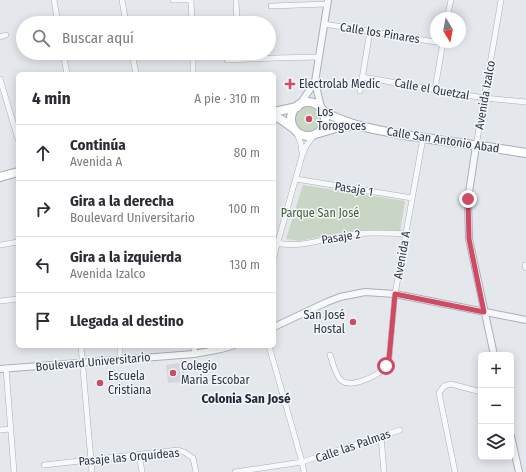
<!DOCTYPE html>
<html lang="es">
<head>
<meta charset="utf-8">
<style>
	:root { --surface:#fff; --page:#f2f2f3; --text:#2b2b33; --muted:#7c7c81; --line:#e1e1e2 }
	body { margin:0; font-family:"Fira Sans Condensed",sans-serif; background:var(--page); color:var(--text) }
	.controls { position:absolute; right:12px; bottom:12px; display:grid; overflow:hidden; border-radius:6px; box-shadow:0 2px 10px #0003 }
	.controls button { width:36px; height:36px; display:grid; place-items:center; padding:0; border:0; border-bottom:1px solid var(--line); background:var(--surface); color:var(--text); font:20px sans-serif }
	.compass { position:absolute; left:430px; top:12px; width:36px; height:36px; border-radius:50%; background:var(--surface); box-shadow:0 2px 10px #0003; rotate:170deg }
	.stop { position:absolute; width:12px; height:12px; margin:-9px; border:3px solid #cf4b65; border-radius:50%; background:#fff }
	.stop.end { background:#cf4b65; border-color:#fff; box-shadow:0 1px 4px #0008 }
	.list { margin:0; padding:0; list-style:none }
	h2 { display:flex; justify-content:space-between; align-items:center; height:52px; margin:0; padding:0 16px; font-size:17px }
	h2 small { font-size:13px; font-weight:400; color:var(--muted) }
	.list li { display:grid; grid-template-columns:26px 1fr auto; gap:12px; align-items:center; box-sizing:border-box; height:56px; padding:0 16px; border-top:1px solid var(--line) }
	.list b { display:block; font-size:15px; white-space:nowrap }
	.list p { margin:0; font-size:13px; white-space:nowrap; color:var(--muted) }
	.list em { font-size:13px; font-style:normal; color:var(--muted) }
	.icon { flex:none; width:22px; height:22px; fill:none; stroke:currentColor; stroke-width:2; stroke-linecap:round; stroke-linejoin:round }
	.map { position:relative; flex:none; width:526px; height:472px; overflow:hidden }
	.search { position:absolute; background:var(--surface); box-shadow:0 2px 10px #0003; left:16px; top:16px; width:260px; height:44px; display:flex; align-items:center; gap:10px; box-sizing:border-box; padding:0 14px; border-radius:22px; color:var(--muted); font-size:15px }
	.panel { position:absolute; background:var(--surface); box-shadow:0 2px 10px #0003; left:16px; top:72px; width:260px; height:276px; border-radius:6px }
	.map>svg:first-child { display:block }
</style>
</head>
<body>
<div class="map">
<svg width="526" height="472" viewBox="0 0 526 472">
	<rect width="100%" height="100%" fill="#e4e8ec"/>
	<path fill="#d2d7de" d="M179,363L181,382L168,383L166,365Z"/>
	<path fill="#cad6c5" d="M295 119a14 14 0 1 1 28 0a14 14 0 1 1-28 0Z
		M303,185L405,201L400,232L382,230L351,231L299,241L286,239Z"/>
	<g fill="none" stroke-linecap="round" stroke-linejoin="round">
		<defs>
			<path id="minor" d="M54,0L58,23
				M122,0L126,23
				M173,0H191
				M191,0L192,23
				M236,0L237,23
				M271,6L327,4
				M447,18L451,0
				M324,24L436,42
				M0,37L6,35
				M63,53L67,74
				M132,53L136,74
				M193,53V74
				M227,60L275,58L319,57
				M362,77L484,98L526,102
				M0,79L18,139
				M435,89L443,42
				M360,91L370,31
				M296,131L301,144L302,153
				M476,146L501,0
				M296,179L412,198
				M277,243C302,249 331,236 356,234C373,232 389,233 406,234
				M0,245L18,242
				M274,256L302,156L306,146L314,135
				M525,265L526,268
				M0,301L18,299
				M81,346L92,472
				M120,346V359
				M269,346L302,462L304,472
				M194,354L195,346
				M330,355C333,362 335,376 342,381C352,388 378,376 385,367C387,365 388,362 389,359L395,294L423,138
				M6,368L14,472
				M0,430L10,429
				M381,436L384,472
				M139,454L142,472
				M44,465L178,450L184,452L193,458L196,472
				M235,472L302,462L400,430
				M455,472L439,393L444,386L451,384L481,392"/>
			<path id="tertiary" d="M300,104L315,82
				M321,107L315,82L328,0
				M476,146L468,199L469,239L494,355
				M274,327L327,302L340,297L365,292L395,294L526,320
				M0,369L194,354L221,349L232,346
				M511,436L519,472"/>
			<path id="primary" d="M291 119a17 17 0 1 1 34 0a17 17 0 1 1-34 0Z
				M323,111C347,125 372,129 399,134C441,141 484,146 526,153
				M274,112L297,107
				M274,116L282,120L293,128
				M319,133L339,127L351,126
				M0,177L18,172"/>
		</defs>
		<use href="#minor" stroke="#a9afb7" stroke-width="6"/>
		<use href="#tertiary" stroke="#a9afb7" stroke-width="8"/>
		<use href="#primary" stroke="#a3acb8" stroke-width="10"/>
		<use href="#minor" stroke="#f7f8fa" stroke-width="5"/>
		<use href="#tertiary" stroke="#f7f8fa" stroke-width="6"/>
		<use href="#primary" stroke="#fff" stroke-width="8"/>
	</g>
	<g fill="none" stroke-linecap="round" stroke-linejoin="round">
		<path stroke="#cf4b65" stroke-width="5" d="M386,366L389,359L395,294L484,312L469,239L468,199"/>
	</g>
	<g fill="#cf4b65" stroke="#f4f6f9" stroke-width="1.5">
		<path d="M288 78h4v4h4v4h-4v4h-4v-4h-4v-4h4z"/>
		<circle cx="309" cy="119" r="4"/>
		<circle cx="353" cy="322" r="4"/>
		<circle cx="173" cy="373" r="4"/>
		<circle cx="100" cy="383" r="4"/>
	</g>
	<g text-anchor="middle" stroke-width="3" stroke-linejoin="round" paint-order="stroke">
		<g font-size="12" fill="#2b3645" stroke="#f4f6f9">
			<text transform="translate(380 33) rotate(9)" y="4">Calle los Pinares</text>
			<text transform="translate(432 89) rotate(10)" y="4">Calle el Quetzal</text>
			<text transform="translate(485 95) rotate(-80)" y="4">Avenida Izalco</text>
			<text transform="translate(443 140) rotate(9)" y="4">Calle San Antonio Abad</text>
			<text transform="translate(354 189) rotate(9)" y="4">Pasaje 1</text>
			<text transform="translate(341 237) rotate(-9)" y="4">Pasaje 2</text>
			<text transform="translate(402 255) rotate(-80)" y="4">Avenida A</text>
			<text transform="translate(93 362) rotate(-5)" y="4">Boulevard Universitario</text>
			<text transform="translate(353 446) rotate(-19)" y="4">Calle las Palmas</text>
			<text transform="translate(129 457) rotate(-5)" y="4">Pasaje las Orquídeas</text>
		</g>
		<g font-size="12" fill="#2b3645" stroke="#f4f6f9" text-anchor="start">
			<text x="299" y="88">Electrolab Medic</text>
			<text x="317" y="116">Los<tspan x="317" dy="14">Torogoces</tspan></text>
			<text x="345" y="319" text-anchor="end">San José<tspan x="345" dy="14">Hostal</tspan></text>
			<text x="181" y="370">Colegio<tspan x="181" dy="14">Maria Escobar</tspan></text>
			<text x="108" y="380">Escuela<tspan x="108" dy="14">Cristiana</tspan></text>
		</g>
		<g font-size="12" fill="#426038" stroke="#f4f6f9">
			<text x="320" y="217">Parque San José</text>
		</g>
		<g font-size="13" font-weight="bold" fill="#1d2736" stroke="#f4f6f9">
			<text x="246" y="403">Colonia San José</text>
		</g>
	</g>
</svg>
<div class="controls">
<button>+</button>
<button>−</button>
<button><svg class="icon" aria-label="layers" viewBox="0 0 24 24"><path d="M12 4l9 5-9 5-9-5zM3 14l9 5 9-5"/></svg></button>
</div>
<svg class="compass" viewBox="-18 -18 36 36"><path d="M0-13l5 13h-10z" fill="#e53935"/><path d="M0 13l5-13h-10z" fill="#7c7c81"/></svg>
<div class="stop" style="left:386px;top:366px"></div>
<div class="stop end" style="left:468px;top:199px"></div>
<div class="search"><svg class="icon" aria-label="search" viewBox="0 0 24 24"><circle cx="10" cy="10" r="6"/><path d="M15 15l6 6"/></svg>Buscar aquí</div>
<section class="panel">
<h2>4 min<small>A pie · 310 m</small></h2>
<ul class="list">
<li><svg class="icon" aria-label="ahead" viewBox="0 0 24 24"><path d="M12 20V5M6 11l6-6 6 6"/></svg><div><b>Continúa</b><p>Avenida A</p></div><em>80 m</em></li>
<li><svg class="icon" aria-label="right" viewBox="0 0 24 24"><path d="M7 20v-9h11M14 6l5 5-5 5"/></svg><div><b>Gira a la derecha</b><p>Boulevard Universitario</p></div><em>100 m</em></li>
<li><svg class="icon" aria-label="left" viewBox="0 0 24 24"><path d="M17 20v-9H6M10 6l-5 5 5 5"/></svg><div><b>Gira a la izquierda</b><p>Avenida Izalco</p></div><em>130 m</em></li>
<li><svg class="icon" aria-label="arrive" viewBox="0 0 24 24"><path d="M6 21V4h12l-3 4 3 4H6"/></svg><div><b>Llegada al destino</b></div></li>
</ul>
</section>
</div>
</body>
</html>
